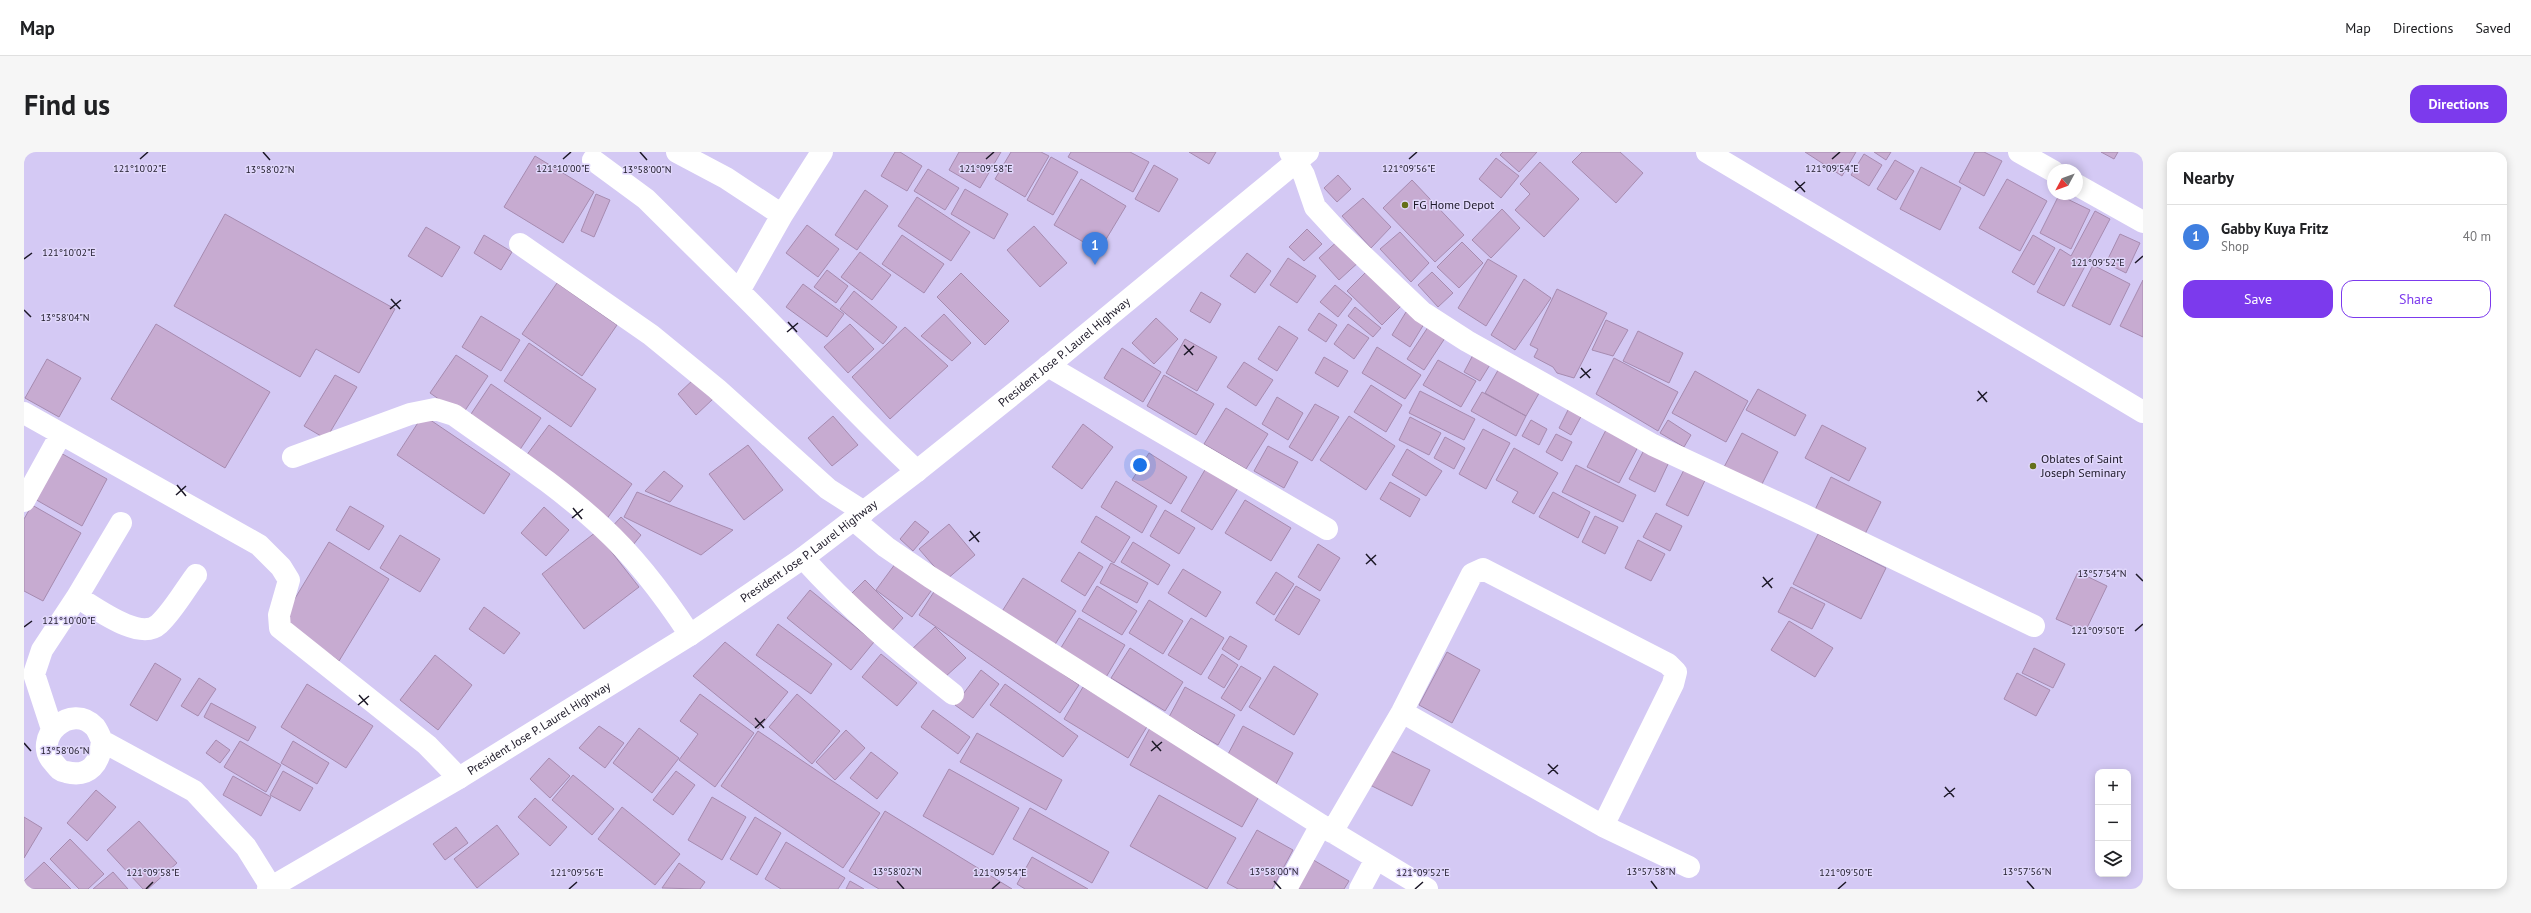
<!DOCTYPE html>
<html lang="en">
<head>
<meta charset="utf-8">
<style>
	:root { --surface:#fff; --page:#f6f6f6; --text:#202124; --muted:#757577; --line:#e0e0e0; --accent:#7c3aed }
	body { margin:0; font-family:"PT Sans",sans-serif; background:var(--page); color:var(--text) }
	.controls { position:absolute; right:12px; bottom:12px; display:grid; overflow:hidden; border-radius:8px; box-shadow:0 2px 10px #0003 }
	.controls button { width:36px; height:36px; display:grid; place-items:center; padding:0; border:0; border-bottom:1px solid var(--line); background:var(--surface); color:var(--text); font:20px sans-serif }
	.compass { position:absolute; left:2023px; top:12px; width:36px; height:36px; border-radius:50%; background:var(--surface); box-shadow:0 2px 10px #0003; rotate:229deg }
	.you { position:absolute; left:1116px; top:313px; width:14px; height:14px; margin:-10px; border:3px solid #fff; border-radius:50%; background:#1a73e8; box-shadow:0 0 0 6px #1a73e833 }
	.badge { display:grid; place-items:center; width:26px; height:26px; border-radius:50%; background:var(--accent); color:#fff; font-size:13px; font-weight:700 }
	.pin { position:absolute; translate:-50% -33px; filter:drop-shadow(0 1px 2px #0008) }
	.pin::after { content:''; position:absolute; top:21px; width:14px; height:12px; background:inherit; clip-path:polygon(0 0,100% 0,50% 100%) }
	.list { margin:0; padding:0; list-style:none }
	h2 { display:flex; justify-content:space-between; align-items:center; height:52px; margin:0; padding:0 16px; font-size:17px }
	h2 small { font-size:13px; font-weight:400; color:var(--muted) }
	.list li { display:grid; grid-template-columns:26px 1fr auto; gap:12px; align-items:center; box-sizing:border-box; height:64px; padding:0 16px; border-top:1px solid var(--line) }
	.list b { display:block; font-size:15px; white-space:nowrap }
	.list p { margin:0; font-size:13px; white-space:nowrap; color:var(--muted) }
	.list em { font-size:13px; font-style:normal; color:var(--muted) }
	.actions { display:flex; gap:8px; padding:12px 16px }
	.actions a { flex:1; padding:9px 0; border:1px solid var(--accent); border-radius:12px; text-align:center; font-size:14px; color:var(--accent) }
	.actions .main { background:var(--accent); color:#fff }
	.icon { flex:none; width:22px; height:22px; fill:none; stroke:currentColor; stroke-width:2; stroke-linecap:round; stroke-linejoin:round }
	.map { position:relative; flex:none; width:2119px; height:737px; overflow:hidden; border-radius:12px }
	header { display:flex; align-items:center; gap:24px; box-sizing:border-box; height:56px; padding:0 20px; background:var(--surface); border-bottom:1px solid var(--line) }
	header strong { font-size:19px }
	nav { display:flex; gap:22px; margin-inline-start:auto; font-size:14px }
	.intro { display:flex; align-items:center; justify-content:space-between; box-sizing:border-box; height:96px; padding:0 24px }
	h1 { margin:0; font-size:28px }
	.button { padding:10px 18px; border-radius:12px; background:var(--accent); color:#fff; font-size:14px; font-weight:700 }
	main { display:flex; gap:24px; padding:0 24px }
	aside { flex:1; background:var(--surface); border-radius:12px; box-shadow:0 2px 10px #0003 }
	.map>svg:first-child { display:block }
</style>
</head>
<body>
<header>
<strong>Map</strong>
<nav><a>Map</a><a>Directions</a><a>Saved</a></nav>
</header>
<div class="intro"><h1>Find us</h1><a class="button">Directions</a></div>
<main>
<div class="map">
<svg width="2119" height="737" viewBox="0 0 2119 737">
	<rect width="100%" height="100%" fill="#d4c9f4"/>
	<path fill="#c7abd1" stroke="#a68bb0" d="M871,0H876L898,14L883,39L857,24Z
		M935,0H977L956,36L925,18Z
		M987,0H1017L1025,4L1001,45L971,27Z
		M1047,0H1106L1125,10L1109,40L1044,5Z
		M1165,0H1192L1185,12Z
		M1479,0H1513L1495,20L1476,3Z
		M1558,0H1596L1619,21L1592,51L1548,10Z
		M1781,0H1832L1818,24Z
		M1850,0H1867L1862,8Z
		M1951,0H1960L1978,9L1960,44L1935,30Z
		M2077,0H2094L2090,7Z
		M1840,2L1858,13L1845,34L1827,23Z
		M511,4L570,40L539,91L480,55Z
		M1027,5L1054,20L1029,63L1003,48Z
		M1472,6L1495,24L1477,46L1455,27Z
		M1871,8L1890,19L1872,48L1853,37Z
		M1516,10L1555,47L1520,85L1491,58L1506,42L1496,32Z
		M1130,13L1154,27L1135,60L1111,47Z
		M1897,15L1937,36L1916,78L1876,57Z
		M904,17L935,36L921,58L890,39Z
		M1314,23L1327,37L1313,50L1300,36Z
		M1057,27L1102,54L1075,99L1030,73Z
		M1983,27L2023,49L1996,99L1955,76Z
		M1388,28L1440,83L1411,110L1359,56Z
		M941,37L984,62L970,87L927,62Z
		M841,38L864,54L833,98L811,83Z
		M572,42L586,48L570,85L557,79Z
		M2035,43L2066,58L2047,97L2016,81Z
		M893,45L946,80L927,109L874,74Z
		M1339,46L1367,75L1347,96L1318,64Z
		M1478,57L1496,76L1467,106L1448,88Z
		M2071,59L2086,67L2040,154L2013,140L2036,97L2047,104Z
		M201,62L371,157L335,221L292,197L276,225L150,154Z
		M783,73L815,97L794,125L762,101Z
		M1010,74L1043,111L1016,135L983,98Z
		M402,75L436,95L418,125L384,104Z
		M1283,77L1298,92L1280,109L1265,95Z
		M1376,80L1405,111L1387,130L1356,97Z
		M2096,82L2116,91L2102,121L2082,111Z
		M460,83L488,100L477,118L450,101Z
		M878,83L920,112L900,141L858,112Z
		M2009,83L2031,96L2010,133L1988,120Z
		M1317,86L1337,108L1315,128L1295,106Z
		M1438,90L1459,111L1435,136L1413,115Z
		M836,100L867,123L848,148L817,125Z
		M1223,101L1247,119L1231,141L1206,124Z
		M1264,106L1292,124L1273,151L1246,133Z
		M1464,107L1493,124L1462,174L1434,156Z
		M2069,113L2106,132L2086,173L2048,154Z
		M1347,115L1381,150L1358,173L1323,139Z
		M803,118L824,134L812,151L790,135Z
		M1408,120L1429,141L1414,155L1394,133Z
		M937,121L985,169L961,193L913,145Z
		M1500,127L1527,146L1491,198L1467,183Z
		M2119,128V185L2096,174Z
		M533,131L593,173L558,224L498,182Z
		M779,132L820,162L803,185L762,155Z
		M1311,133L1328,147L1314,165L1296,150Z
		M1533,137L1583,161L1550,226L1533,221L1529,215L1510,205L1514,197L1506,193Z
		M830,139L873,175L859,192L816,157Z
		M1177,140L1197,152L1186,171L1166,159Z
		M1331,155L1357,176L1349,185L1324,164Z
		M1382,160L1400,172L1386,195L1368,183Z
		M1295,161L1313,173L1302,190L1284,178Z
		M920,162L947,191L928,209L897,184Z
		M457,164L496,188L477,219L438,195Z
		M1132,166L1154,187L1130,212L1108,191Z
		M1582,168L1604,178L1589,204L1568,198Z
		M132,172L246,240L201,316L87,247Z
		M826,172L850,197L824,221L800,195Z
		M1324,172L1345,186L1330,207L1310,192Z
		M1406,172L1423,183L1400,218L1383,207Z
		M1255,174L1274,186L1253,219L1234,207Z
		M881,175L924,214L866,267L828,225Z
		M1614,179L1659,201L1645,231L1599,209Z
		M1161,187L1193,205L1173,239L1142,221Z
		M505,191L572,237L547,275L480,229Z
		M1353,195L1397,223L1381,247L1338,221Z
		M1098,196L1137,220L1119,250L1080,226Z
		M1450,201L1467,211L1456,229L1440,220Z
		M432,203L464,224L438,263L406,241Z
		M1300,205L1324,219L1314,235L1291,221Z
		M1590,206L1654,240L1634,279L1572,242Z
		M23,207L57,226L35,265L1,246Z
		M1414,208L1452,229L1437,255L1399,233Z
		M1220,210L1249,228L1232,254L1203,235Z
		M1477,213L1518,236L1502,264L1461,241Z
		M1671,219L1724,249L1702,290L1648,261Z
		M311,223L333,235L302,287L280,274Z
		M1140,223L1190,252L1172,283L1123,254Z
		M670,227L689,247L672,263L654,242Z
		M467,232L517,266L493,302L443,268Z
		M1347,233L1378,253L1362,280L1330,260Z
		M1734,237L1782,263L1771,284L1722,258Z
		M1396,239L1451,267L1440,288L1385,261Z
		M1458,240L1502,264L1492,284L1447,259Z
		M1253,245L1279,261L1264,288L1238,272Z
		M1291,252L1315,265L1288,309L1265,295Z
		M1547,252L1560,259L1547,283L1535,276Z
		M1202,256L1244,282L1222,317L1180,292Z
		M399,263L486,322L460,362L373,303Z
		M809,264L834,293L808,314L784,286Z
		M1325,264L1371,294L1342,338L1296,308Z
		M1386,265L1417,281L1405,303L1375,288Z
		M1507,268L1523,277L1515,293L1498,284Z
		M1644,268L1667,283L1660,295L1636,281Z
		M1059,272L1089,295L1058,337L1028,315Z
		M525,273L608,332L582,368L499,308Z
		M1798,273L1842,296L1825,329L1781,306Z
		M1584,274L1616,291L1595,331L1563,315Z
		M1459,277L1486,291L1462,337L1435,322Z
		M1718,281L1754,300L1736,336L1699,317Z
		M1532,282L1548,290L1538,309L1522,300Z
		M1421,285L1441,296L1430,317L1410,306Z
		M724,293L759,338L720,368L685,322Z
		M1244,294L1274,310L1260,336L1230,319Z
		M1490,296L1534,321L1510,362L1488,350L1494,340L1472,328Z
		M1383,297L1418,319L1402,344L1368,323Z
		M1620,298L1645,310L1631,340L1605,327Z
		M35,300L83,327L58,374L9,346Z
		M1125,301L1163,325L1147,352L1108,328Z
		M1663,312L1684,322L1664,364L1642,353Z
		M1552,313L1612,343L1599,370L1538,340Z
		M1182,316L1214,336L1188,378L1157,359Z
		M640,319L659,334L646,350L621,339Z
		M1807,325L1857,350L1838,388L1788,364Z
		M1092,329L1133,354L1118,381L1077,355Z
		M1366,330L1396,347L1386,365L1356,347Z
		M613,340L709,378L677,403L600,365Z
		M1529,340L1566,360L1554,386L1515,365Z
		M1221,348L1267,376L1247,409L1201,381Z
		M8,353L57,381L19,449L0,439V367Z
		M326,354L360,374L345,398L312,378Z
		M520,355L545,378L522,404L497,381Z
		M1141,358L1171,376L1155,402L1126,384Z
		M1632,361L1658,374L1646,399L1619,385Z
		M1072,364L1106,385L1090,411L1057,390Z
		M1571,364L1594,375L1581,402L1558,390Z
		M597,365L617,383L605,398L584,379Z
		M891,369L905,380L889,399L876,387Z
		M925,372L951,403L922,428L895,397Z
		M572,380L615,435L560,477L518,422Z
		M1794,382L1862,416L1837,467L1769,432Z
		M376,383L416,407L396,440L356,416Z
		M1614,388L1641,402L1627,429L1601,416Z
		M305,390L365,427L315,509L258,468Z
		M1109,390L1146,413L1134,433L1097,410Z
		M1294,392L1316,406L1296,439L1274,425Z
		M1055,400L1079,415L1061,444L1037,429Z
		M874,408L910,435L888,465L852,438Z
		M1087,411L1124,431L1113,451L1076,431Z
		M1159,417L1197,440L1182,465L1144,441Z
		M1252,420L1270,432L1250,463L1232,451Z
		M2054,420L2083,434L2061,480L2032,467Z
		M999,426L1052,459L1030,494L977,461Z
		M841,428L879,466L864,483L824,445Z
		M1073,434L1113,459L1098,483L1058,459Z
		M1272,434L1296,448L1275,483L1251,468Z
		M913,435L1055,533L1036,561L895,463Z
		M1767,435L1801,452L1788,477L1754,460Z
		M786,438L850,490L827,518L763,466Z
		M1125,448L1159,469L1139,502L1105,481Z
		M460,455L496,481L480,502L445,477Z
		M1055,466L1101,493L1081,527L1035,499Z
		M1167,466L1200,486L1177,523L1144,503Z
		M1765,469L1809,496L1791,525L1747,498Z
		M754,472L808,512L787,542L732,503Z
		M911,475L942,506L921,525L885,500Z
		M1206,484L1223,494L1215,508L1198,497Z
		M701,490L764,540L734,577L669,524Z
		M1106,496L1159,530L1141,559L1087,526Z
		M2010,496L2041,512L2029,536L1998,521Z
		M1423,500L1456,518L1428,571L1395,553Z
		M857,502L893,531L873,554L838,525Z
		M1198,502L1214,513L1200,536L1184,526Z
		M411,503L448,533L414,578L376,548Z
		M131,511L157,527L133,569L106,553Z
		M1217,514L1237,526L1217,559L1197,546Z
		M1250,514L1294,542L1270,583L1225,555Z
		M957,518L975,532L949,566L931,553Z
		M1993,521L2026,538L2012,564L1980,547Z
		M175,526L192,537L174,564L157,554Z
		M283,532L349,574L322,616L257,575Z
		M981,532L1054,584L1039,605L966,553Z
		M1059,535L1124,573L1104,606L1040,567Z
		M1161,535L1211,563L1194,593L1145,565Z
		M676,542L730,581L691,635L655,608L674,582L656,569Z
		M773,542L816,579L788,612L745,575Z
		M187,551L232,575L224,589L180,565Z
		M909,558L946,585L934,602L897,575Z
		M575,574L600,591L581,616L555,596Z
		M1219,574L1269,601L1251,634L1202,606Z
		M615,576L655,606L628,641L589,611Z
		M1126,576L1238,639L1218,675L1106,613Z
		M822,578L841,596L811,628L792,610Z
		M734,579L856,661L819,716L697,634Z
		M953,581L1038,628L1022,658L936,610Z
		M192,588L206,598L196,611L182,601Z
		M216,589L257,613L242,640L200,615Z
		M269,589L305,611L293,632L257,611Z
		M1363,597L1406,618L1388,654L1346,633Z
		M847,600L874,621L853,647L826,626Z
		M525,606L546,624L526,646L506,627Z
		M925,617L995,656L969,703L899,664Z
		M259,619L289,636L276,659L246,643Z
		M652,619L671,633L649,663L629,648Z
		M549,623L590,657L568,683L528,648Z
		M209,624L247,645L237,664L199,643Z
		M72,638L92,655L63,689L43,671Z
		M1135,643L1212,686L1183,737L1106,694Z
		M688,645L722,665L698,708L664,688Z
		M511,646L543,675L526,694L494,665Z
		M598,655L656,702L631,733L574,687Z
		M1006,656L1085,700L1068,731L989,687Z
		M861,659L988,737H855L825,719Z
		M0,665L18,676L0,706Z
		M731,665L757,681L733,723L706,707Z
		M115,669L153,711L124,737H119L83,698Z
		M473,673L495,702L453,736L430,707Z
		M432,675L444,691L421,708L409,692Z
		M1233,678L1269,698L1248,737H1214L1203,731Z
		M46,687L80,722L64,737H55L26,707Z
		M762,690L821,726L814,737H757L741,727Z
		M1008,705L1064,737H1001L993,732Z
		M1286,706L1325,729L1320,737H1269Z
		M20,710L47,737H0V729Z
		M655,711L681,730L676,737L638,736Z
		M89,720L104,737H69Z
		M826,729L840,737H822Z"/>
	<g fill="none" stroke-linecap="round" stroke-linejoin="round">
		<path stroke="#fff" stroke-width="22" d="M653,0L702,26L758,63
			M798,0L758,63L715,139C775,198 831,262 893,319
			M1266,0L1280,23L1291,55L1314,80L1398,160L1443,189L1629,293L1778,362L2010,474
			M1683,0L2119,260
			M1995,0L2029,19
			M569,8L622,47L715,139
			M2053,33L2119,70
			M496,92L627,183L693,237L804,337L840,360
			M1024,214L1303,377
			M0,261L235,393L257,415L265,428L255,463L256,476L403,593L435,626
			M269,305L386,262L411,257L430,263C480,299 533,333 578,375C612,406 641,445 666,483
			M0,349L37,282
			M830,368L862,395L906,425L1297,673L1403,737
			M779,406C825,457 876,500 929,542
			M53,445C72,456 116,490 135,472C149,459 160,439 172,423
			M1378,560L1579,674L1665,715
			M28,577L10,522L18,498L53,445L97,371
			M78,589C76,611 66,626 42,620C36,619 34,616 30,611C6,586 48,549 71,575C74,579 76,584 78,589L170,639L222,695L247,735
			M1308,680L1378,560L1448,422L1459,417L1644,512L1652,520L1649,532L1579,674
			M1262,737L1297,673
			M1336,737L1352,707"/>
		<path stroke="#fff" stroke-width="22" id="s1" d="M244,737L435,626L666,483L779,406L893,319L1024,214L1284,0"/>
	</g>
	<path fill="none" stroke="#1c1827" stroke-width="1.5" d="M239,0L246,8M616,0L623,8M116,7L124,0M539,7L547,0M962,7L970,0M1385,7L1393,0M1808,7L1816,0M1771,29L1781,40M1771,39L1781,30M0,107L8,101M2111,111L2119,104M367,147L376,157M366,157L377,148M0,158L7,165M764,170L773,180M763,180L774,171M1160,193L1169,203M1160,203L1170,194M1557,216L1566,226M1556,226L1567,217M1954,239L1963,250M1953,249L1963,240M153,333L162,344M152,343L162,334M549,356L558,367M548,366L559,357M946,379L955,390M945,389L956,380M1342,402L1352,413M1342,412L1352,403M2112,422L2119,429M1739,425L1748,436M1738,435L1749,426M0,475L8,469M2111,479L2119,472M335,543L344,553M334,553L345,544M731,566L740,576M731,576L741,567M1128,589L1137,599M0,591L7,599M1127,599L1138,590M1524,612L1534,622M1524,622L1534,613M1921,635L1930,645M1920,645L1931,636M873,729L880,737M1250,729L1257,737M1627,729L1633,737M2003,729L2010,737M122,737L129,730M545,737L553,730M968,737L976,730M1391,737L1399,730M1814,737L1822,730"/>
	<g fill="#65701a" stroke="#e0d7fb" stroke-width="1.5">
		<circle cx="1381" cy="53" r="4"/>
		<circle cx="2009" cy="314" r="4"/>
	</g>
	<g text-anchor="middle" stroke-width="3" stroke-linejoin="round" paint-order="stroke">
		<g font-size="12" fill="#1c1827" stroke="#e0d7fb" text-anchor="start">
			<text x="1389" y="57">FG Home Depot</text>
			<text x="2017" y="311">Oblates of Saint<tspan x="2017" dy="14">Joseph Seminary</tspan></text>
		</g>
		<g font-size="12" fill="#1c1827" stroke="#e0d7fb">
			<text dy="4" stroke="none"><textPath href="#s1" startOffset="962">President Jose P. Laurel Highway</textPath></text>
			<text dy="4" stroke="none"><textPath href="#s1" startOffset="638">President Jose P. Laurel Highway</textPath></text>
			<text dy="4" stroke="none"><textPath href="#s1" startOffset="315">President Jose P. Laurel Highway</textPath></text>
		</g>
	</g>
	<g font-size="10" text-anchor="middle" fill="#1c1827" stroke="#e0d7fb" stroke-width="3" stroke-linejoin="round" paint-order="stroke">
		<text x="116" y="20">121°10'02"E</text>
		<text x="539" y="20">121°10'00"E</text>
		<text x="962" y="20">121°09'58"E</text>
		<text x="1385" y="20">121°09'56"E</text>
		<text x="1808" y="20">121°09'54"E</text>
		<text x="246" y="21">13°58'02"N</text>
		<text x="623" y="21">13°58'00"N</text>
		<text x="45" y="104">121°10'02"E</text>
		<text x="2074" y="114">121°09'52"E</text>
		<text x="41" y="169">13°58'04"N</text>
		<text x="2078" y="425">13°57'54"N</text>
		<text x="45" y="472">121°10'00"E</text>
		<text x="2074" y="482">121°09'50"E</text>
		<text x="41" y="602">13°58'06"N</text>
		<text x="873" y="723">13°58'02"N</text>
		<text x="1250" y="723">13°58'00"N</text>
		<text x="1627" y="723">13°57'58"N</text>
		<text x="2003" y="723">13°57'56"N</text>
		<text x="129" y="724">121°09'58"E</text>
		<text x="553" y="724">121°09'56"E</text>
		<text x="976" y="724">121°09'54"E</text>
		<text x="1399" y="724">121°09'52"E</text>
		<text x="1822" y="724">121°09'50"E</text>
	</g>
</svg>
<div class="controls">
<button>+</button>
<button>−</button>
<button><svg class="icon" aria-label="layers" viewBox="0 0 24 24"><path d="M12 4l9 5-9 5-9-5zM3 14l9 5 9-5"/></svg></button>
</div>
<svg class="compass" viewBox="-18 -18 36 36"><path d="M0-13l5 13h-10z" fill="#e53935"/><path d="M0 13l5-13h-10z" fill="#757577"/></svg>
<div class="you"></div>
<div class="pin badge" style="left:1071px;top:113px;background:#3f7fe0">1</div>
</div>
<aside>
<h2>Nearby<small></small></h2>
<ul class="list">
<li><span class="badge" style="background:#3f7fe0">1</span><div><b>Gabby Kuya Fritz</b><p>Shop</p></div><em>40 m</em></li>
</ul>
<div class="actions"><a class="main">Save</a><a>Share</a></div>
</aside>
</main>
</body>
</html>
